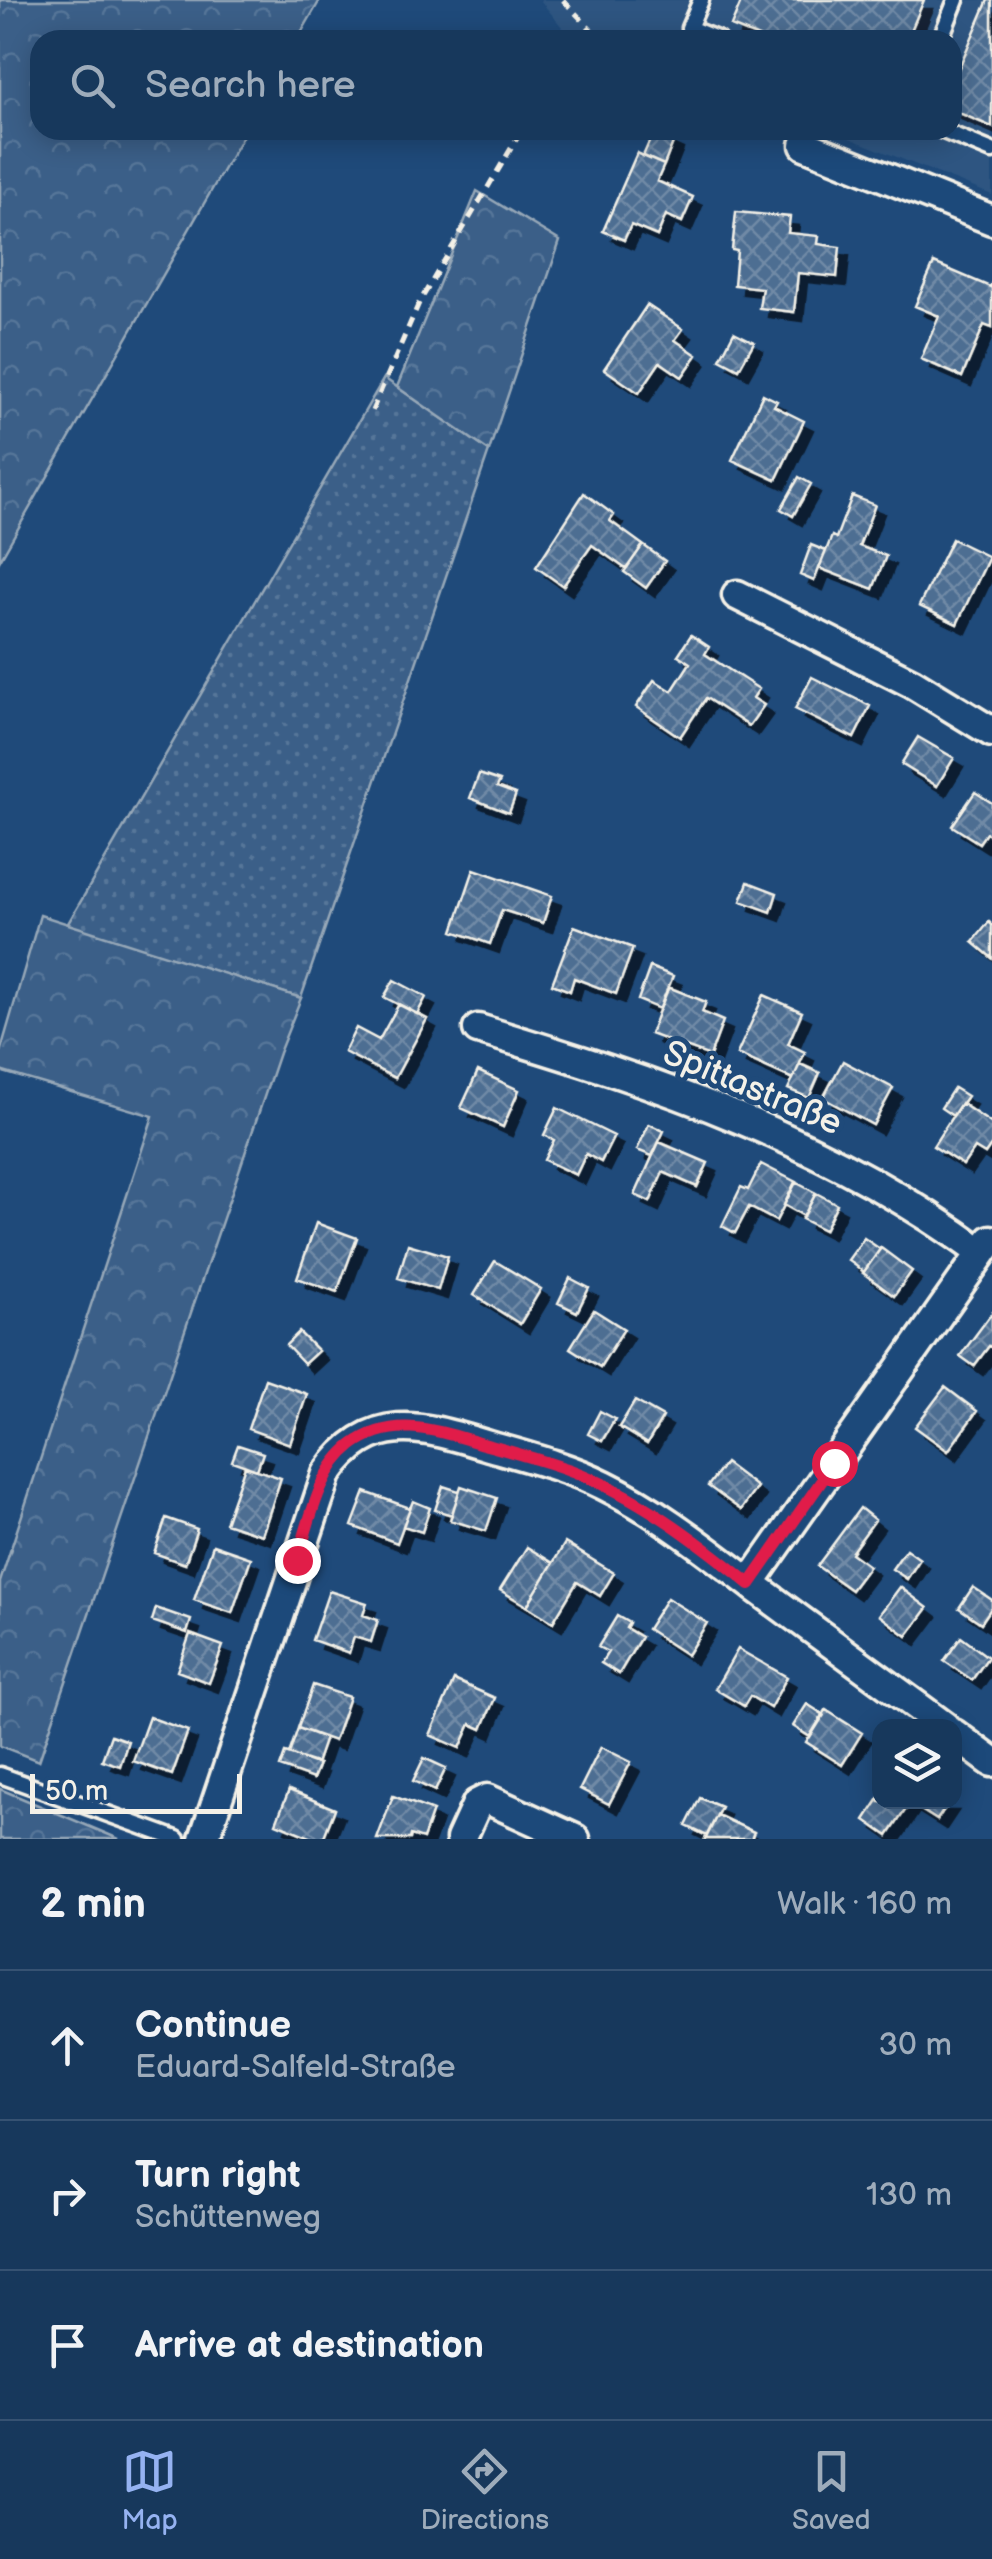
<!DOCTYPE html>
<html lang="en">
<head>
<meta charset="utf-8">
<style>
	:root { --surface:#17385c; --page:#244365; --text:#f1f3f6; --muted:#9eacbb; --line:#365272; --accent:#95b2f1 }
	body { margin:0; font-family:"Balsamiq Sans",sans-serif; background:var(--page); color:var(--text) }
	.controls { position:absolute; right:30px; bottom:30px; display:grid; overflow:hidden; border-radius:20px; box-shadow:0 5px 25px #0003 }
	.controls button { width:90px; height:90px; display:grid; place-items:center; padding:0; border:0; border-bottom:2px solid var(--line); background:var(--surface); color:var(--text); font:50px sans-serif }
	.scale { position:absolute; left:30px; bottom:25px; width:212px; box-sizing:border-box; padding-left:10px; border:5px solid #f4f1e8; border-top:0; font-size:28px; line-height:35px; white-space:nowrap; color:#f4f1e8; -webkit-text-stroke:8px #1f4a7a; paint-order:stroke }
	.stop { position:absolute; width:30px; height:30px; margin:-22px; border:8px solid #e11d48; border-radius:50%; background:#fff }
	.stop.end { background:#e11d48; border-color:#fff; box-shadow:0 2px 10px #0008 }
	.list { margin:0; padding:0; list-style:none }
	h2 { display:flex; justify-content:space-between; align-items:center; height:130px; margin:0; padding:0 40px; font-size:42px }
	h2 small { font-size:32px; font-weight:400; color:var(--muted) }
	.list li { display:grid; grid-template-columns:65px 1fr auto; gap:30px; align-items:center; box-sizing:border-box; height:150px; padding:0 40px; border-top:2px solid var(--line) }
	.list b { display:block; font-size:38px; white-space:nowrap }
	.list p { margin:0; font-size:32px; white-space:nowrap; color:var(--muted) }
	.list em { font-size:32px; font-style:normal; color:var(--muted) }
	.icon { flex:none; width:55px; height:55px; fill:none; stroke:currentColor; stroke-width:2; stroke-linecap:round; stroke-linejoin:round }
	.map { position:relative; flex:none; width:992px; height:1839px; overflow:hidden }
	.search { position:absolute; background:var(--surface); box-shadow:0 5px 25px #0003; left:30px; right:30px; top:30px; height:110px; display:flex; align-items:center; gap:25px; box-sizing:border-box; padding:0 35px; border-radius:30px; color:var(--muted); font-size:38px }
	.sheet { height:580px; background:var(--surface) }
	nav { display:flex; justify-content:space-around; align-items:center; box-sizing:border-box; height:140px; border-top:2px solid var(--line); background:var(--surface); font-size:28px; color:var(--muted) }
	nav a { display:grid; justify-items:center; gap:5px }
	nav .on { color:var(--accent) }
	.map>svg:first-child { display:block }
</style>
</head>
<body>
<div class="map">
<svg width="992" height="1839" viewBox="0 0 992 1839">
	<defs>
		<pattern id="grass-dots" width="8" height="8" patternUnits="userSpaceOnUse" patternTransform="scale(2.5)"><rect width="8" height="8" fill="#3a5f88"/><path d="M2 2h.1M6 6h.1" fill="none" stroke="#577699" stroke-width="1.8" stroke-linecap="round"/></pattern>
		<pattern id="forest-crowns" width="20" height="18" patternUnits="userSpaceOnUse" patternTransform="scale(2.5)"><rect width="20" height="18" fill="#3a5f88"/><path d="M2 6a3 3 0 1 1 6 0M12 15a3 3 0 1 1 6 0" fill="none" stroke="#577699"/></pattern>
		<pattern id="building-cross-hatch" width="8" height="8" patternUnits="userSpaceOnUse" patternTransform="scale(2.5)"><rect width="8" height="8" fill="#4d6e92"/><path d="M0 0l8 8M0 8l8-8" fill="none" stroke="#708aa6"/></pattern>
		<filter id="shadow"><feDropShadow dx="9" dy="9" stdDeviation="0" flood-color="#0009"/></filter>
	</defs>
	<rect width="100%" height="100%" fill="#1f4a7a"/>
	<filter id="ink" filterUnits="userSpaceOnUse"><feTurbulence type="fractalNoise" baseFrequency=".01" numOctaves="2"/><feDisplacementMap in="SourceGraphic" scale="20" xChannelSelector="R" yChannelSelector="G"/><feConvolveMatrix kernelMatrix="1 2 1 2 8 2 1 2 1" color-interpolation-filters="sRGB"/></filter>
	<g filter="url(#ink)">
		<path fill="#2d5581" d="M540,0H992V195L829,130H952V40H584L570,37Z"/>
		<path fill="url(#grass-dots)" stroke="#97a8b8" stroke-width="2.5" d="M384,378L489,451L301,998L67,925Z"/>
		<path fill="url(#forest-crowns)" stroke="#97a8b8" stroke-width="2.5" d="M0,0H320L297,40H40V130H246L0,560Z
			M477,191L560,241L489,451L397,387Z
			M40,915L301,998L279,1053L39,1761L0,1746V1582L153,1116L0,1071V1053Z
			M0,1789L119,1839H0Z"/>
		<path fill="url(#building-cross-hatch)" stroke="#f4f1e8" stroke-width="2.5" filter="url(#shadow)" d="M742,0H924L907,40H766L731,26Z
			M988,0H992V127L952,110V84Z
			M654,131L674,140L664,165L643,156Z
			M637,153L664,165L657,181L693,197L682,222L666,215L657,236L631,225L624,240L603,231Z
			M736,212L790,217L788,233L819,236L818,244L840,247L837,277L798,273L794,312L759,308L762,288L734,285L737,251L732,250Z
			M934,263L990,287L992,283V328L984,325L962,377L921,359L939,316L915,306Z
			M647,305L683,329L675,340L697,355L682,377L660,362L639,393L604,369Z
			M734,332L754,342L739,369L720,359Z
			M763,394L777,401L774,406L804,421L776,480L732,460Z
			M799,477L811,484L793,516L781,509Z
			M584,493L614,515L610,521L643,545L626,569L592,545L563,586L536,567Z
			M852,496L875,505L859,546L886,556L873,589L819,568L832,536L836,538Z
			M952,539L989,557L957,624L919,606Z
			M643,545L665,561L646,588L624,572Z
			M811,545L826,551L814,581L800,575Z
			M691,635L709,647L705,654L759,689L753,698L764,705L749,726L706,698L680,737L636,707L654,680L672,691L690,663L678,655Z
			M812,677L870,706L854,738L795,709Z
			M918,737L954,758L937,786L901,764Z
			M479,774L500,781L497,787L516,794L509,813L470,798Z
			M975,792L992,803V836L986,833L979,843L952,826Z
			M474,869L552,896L543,923L502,910L490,944L453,931Z
			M748,882L777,893L771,912L741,901Z
			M989,922L992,925V958L973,942Z
			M574,926L633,948L616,994L574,978L570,991L552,984Z
			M650,967L673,976L660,1009L638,1000Z
			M394,980L426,997L417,1014L384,997Z
			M668,987L706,1002L702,1012L723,1021L710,1056L650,1034Z
			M764,995L802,1012L788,1044L805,1052L793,1079L737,1054Z
			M399,1004L427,1019L395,1078L344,1052L356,1028L379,1040Z
			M843,1061L893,1088L873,1125L823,1098Z
			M800,1064L820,1073L809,1098L788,1089Z
			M478,1071L519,1090L503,1127L461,1108Z
			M954,1088L967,1096L953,1116L941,1108Z
			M961,1103L992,1124V1144L985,1154L975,1148L963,1165L933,1146Z
			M557,1108L614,1136L601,1162L586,1154L576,1175L544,1160L554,1140L544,1135Z
			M649,1124L664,1131L652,1156L637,1150Z
			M659,1142L708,1163L697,1187L663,1172L650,1202L635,1195Z
			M761,1164L796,1182L776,1221L749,1207L735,1233L722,1226L741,1187L748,1190Z
			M795,1182L816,1193L804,1216L784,1205Z
			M816,1193L837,1204L824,1230L802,1219Z
			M316,1223L357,1238L337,1292L297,1278Z
			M864,1238L880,1249L864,1272L848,1260Z
			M408,1244L448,1256L438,1290L398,1278Z
			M881,1248L912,1271L894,1296L863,1273Z
			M495,1261L541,1289L520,1324L474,1295Z
			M570,1278L589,1288L577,1312L558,1303Z
			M594,1310L624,1329L600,1367L570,1348Z
			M992,1313V1348L989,1346L974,1366L960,1356Z
			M299,1332L318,1351L304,1364L286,1345Z
			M265,1379L307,1394L290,1444L248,1429Z
			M945,1387L977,1411L948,1451L915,1427Z
			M635,1401L663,1417L647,1444L619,1427Z
			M600,1411L615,1419L602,1441L588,1434Z
			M238,1445L263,1453L257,1470L232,1461Z
			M725,1463L757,1487L741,1510L708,1486Z
			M245,1466L281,1478L262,1535L225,1523Z
			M443,1486L459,1491L452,1515L435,1510Z
			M461,1486L497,1498L486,1531L450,1520Z
			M365,1492L410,1508L397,1543L352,1526Z
			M413,1501L430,1508L422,1532L403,1526Z
			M860,1508L875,1520L851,1553L869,1566L851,1590L817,1566Z
			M166,1518L197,1529L185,1564L154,1553Z
			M565,1543L614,1573L600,1596L577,1582L553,1622L527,1606Z
			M213,1545L251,1558L232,1613L194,1600Z
			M527,1547L553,1563L527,1606L500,1590Z
			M906,1549L920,1559L907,1579L892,1569Z
			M900,1587L928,1608L907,1636L879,1615Z
			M973,1587L992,1600V1607L981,1623L959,1608Z
			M329,1591L367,1603L363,1615L378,1620L371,1642L354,1637L349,1653L312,1640Z
			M667,1598L707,1623L687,1655L647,1629Z
			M156,1608L191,1620L187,1633L152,1621Z
			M617,1616L629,1623L626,1628L641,1637L619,1674L601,1663L608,1652L598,1647Z
			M190,1634L223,1646L209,1683L177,1671Z
			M961,1637L988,1657L972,1680L944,1661Z
			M738,1649L787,1677L770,1708L750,1696L744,1706L715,1689Z
			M454,1680L495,1698L482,1729L471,1724L460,1748L430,1735Z
			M313,1685L349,1697L334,1741L298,1728Z
			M807,1704L824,1715L810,1737L793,1726Z
			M826,1710L862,1733L842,1765L806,1742Z
			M149,1717L188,1731L172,1775L133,1761Z
			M298,1728L325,1738L316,1764L289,1754Z
			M111,1735L128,1741L120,1766L102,1760Z
			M601,1747L631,1762L609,1804L580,1789Z
			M285,1753L319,1764L313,1779L280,1767Z
			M424,1758L446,1768L435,1791L413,1781Z
			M289,1790L335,1809L323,1839H315L276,1823Z
			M393,1796L433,1811L423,1839L411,1835L410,1839H377Z
			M880,1797V1802H949L937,1820L910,1803L888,1836L865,1820Z
			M700,1798L721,1807L707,1836L686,1826Z
			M717,1815L754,1832L751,1839H705Z"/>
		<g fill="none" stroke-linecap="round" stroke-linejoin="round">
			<defs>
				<path id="service" d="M701,0L689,28L719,40
					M940,40L956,0
					M941,130L992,151
					M0,1775L177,1839"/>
				<path id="minor" d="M805,145L992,220
					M737,595L912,683L992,732
					M478,1029C661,1084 825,1138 982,1253
					M750,1583L991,1240
					M954,1734L992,1762
					M204,1839L327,1474C372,1408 425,1427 489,1446C528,1457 568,1467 604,1485C659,1512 706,1550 755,1587C818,1634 881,1680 944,1726
					M461,1839L477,1804L487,1799L575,1839"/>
			</defs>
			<use href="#service" stroke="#f4f1e8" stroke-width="21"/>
			<use href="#minor" stroke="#f4f1e8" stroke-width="35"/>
			<path stroke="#f4f1e8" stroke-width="5" stroke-dasharray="10 8" stroke-linecap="butt" d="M563,0L601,40
				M586,40L593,31
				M768,130L783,136
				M372,411L419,303L522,130"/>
			<use href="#service" stroke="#1f4a7a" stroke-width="14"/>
			<use href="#minor" stroke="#1f4a7a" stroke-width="28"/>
		</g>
	</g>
	<g fill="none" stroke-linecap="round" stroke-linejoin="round" filter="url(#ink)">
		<path stroke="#e11d48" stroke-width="12" d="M297,1560C310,1522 318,1471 352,1445C394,1414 438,1431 483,1444C512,1452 542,1460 570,1470C637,1495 695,1539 750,1584L834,1463"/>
	</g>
	<g text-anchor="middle" stroke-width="10" stroke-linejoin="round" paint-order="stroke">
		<g font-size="35" fill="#f4f1e8" stroke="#1f4a7a">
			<text transform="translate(753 1087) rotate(23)" y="12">Spittastraße</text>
		</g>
	</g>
</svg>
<div class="controls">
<button><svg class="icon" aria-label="layers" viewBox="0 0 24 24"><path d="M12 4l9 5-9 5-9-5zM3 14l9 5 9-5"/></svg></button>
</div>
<div class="scale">50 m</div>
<div class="stop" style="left:834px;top:1463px"></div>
<div class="stop end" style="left:297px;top:1560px"></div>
<div class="search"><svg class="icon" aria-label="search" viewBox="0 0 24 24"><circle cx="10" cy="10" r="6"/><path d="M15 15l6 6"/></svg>Search here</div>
</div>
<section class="sheet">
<h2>2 min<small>Walk · 160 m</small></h2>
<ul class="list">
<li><svg class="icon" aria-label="ahead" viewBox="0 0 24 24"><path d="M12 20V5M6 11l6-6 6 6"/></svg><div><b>Continue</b><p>Eduard-Salfeld-Straße</p></div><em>30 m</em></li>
<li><svg class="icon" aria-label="right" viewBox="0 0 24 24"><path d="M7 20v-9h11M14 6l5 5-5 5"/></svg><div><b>Turn right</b><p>Schüttenweg</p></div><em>130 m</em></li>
<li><svg class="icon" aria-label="arrive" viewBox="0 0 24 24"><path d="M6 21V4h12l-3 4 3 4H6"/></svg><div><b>Arrive at destination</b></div></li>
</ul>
</section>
<nav>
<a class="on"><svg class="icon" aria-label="map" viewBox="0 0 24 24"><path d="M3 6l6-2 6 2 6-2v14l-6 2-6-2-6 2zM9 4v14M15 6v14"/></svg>Map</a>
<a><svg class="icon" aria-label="directions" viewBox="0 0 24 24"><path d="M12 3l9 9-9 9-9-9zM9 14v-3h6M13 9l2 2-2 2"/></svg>Directions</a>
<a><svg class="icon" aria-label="saved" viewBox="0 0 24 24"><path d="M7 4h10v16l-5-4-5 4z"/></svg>Saved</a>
</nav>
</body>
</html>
